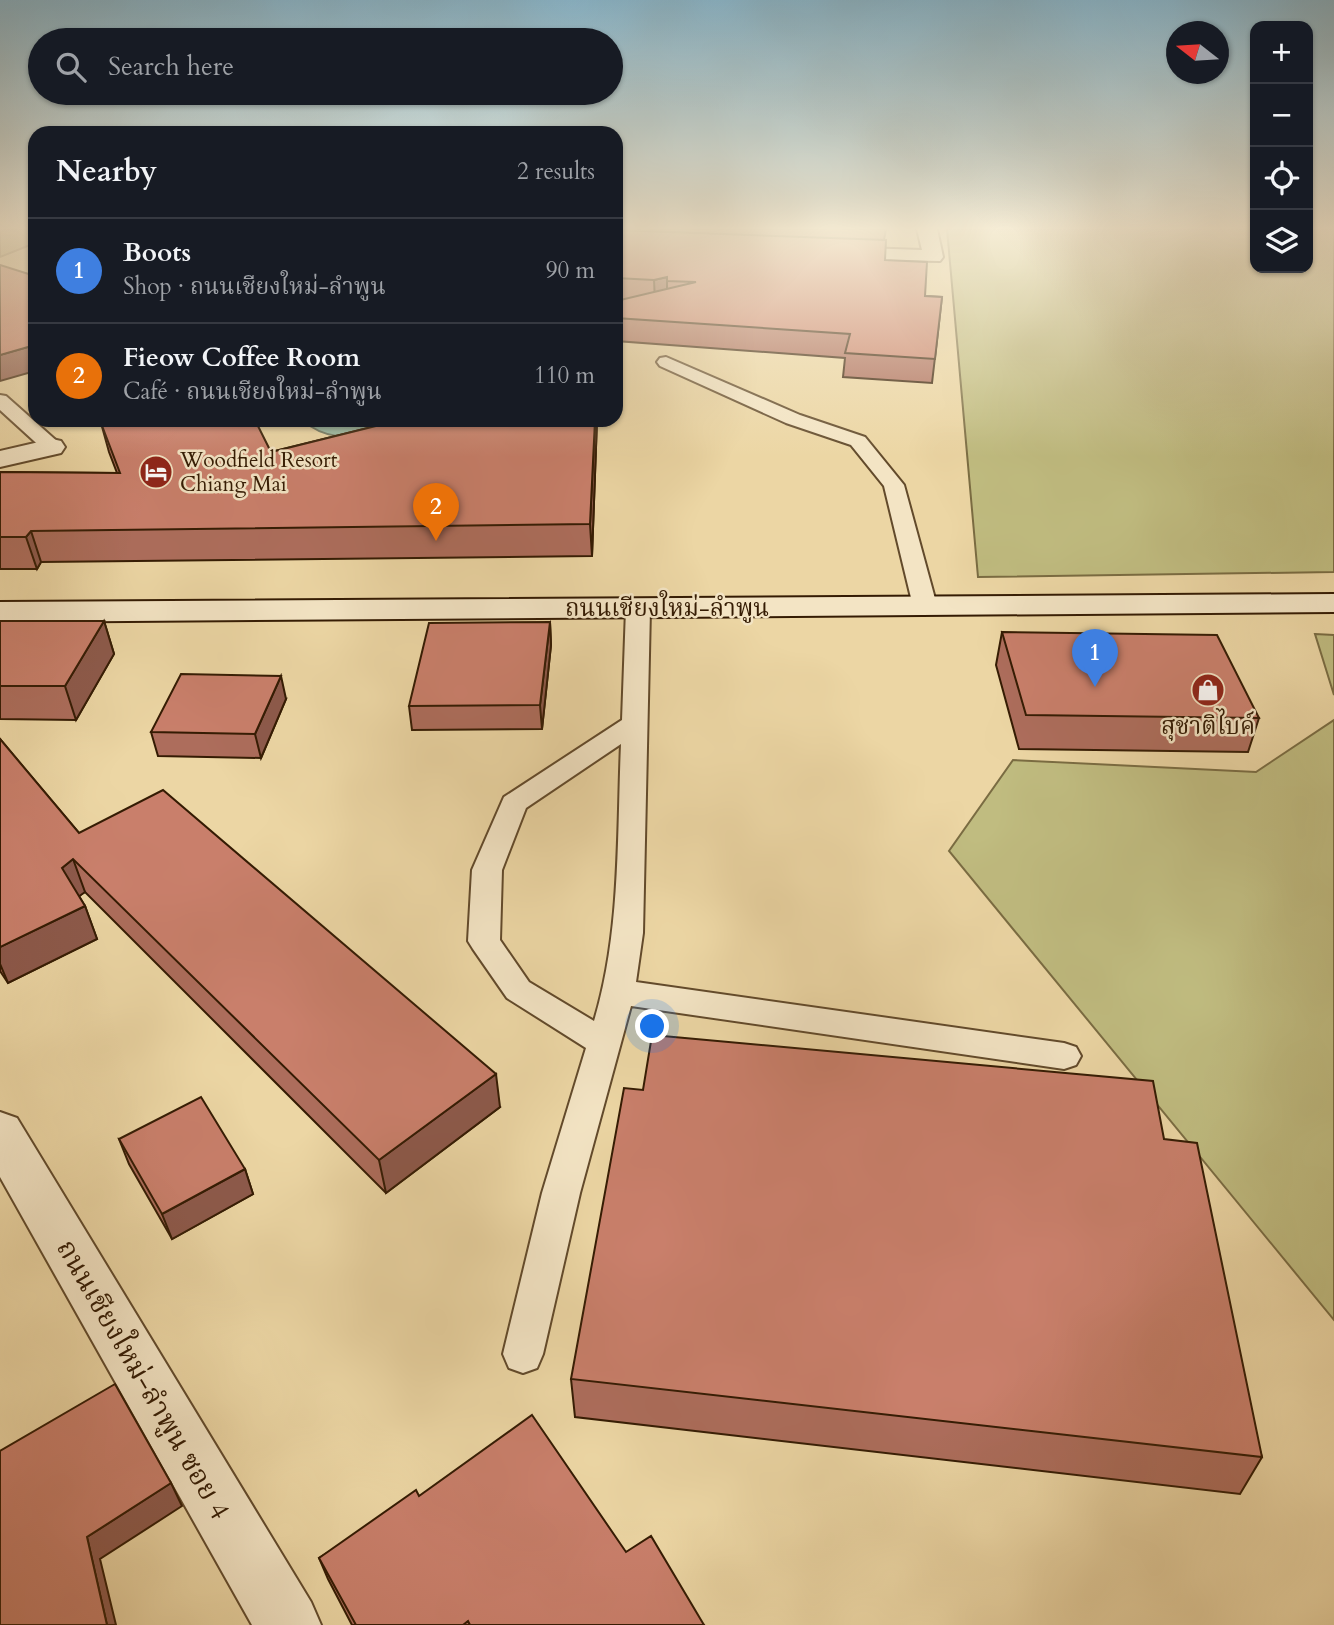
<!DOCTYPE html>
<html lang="en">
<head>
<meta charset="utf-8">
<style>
	:root { --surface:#171b24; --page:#242831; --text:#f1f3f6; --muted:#9ea1a6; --line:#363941; --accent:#0b8043 }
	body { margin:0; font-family:Cardo,"Noto Serif Thai",serif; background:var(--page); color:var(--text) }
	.controls { position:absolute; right:21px; top:21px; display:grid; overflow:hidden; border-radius:14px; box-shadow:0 2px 5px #0004 }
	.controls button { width:63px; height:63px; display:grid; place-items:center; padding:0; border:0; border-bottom:2px solid var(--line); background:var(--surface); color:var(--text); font:35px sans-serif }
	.compass { position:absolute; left:1166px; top:21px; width:63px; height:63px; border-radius:50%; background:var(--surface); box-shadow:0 2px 5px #0004; rotate:287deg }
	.you { position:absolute; left:653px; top:1027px; width:24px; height:24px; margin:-18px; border:5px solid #fff; border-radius:50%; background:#1a73e8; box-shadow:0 0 0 10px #1a73e833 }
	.badge { display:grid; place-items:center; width:46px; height:46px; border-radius:50%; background:var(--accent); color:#fff; font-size:23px; font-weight:700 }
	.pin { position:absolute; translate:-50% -58px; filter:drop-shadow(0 2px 4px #0008) }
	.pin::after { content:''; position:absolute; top:37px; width:24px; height:21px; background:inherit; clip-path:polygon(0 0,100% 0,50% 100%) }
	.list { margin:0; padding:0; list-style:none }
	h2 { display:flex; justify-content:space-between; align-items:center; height:91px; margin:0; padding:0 28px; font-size:30px }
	h2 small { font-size:23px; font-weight:400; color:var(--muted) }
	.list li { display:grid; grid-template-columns:46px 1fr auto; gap:21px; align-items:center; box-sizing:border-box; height:105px; padding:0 28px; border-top:2px solid var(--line) }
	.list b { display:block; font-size:26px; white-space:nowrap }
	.list p { margin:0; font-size:23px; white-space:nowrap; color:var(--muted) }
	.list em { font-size:23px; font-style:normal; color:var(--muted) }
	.icon { flex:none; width:38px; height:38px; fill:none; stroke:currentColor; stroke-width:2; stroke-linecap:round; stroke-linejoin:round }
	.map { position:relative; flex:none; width:1334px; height:1625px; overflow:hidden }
	.search { position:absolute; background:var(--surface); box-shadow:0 2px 5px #0004; left:28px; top:28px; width:595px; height:77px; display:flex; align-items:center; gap:18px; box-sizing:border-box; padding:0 24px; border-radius:38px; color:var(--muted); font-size:26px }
	.panel { position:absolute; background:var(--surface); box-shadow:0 2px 5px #0004; left:28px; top:126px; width:595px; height:301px; border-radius:21px }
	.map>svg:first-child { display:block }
</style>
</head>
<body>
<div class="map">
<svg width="1334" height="1625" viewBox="0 0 1334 1625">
	<rect width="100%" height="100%" fill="#ecd6a4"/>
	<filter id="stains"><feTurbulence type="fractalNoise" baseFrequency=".00286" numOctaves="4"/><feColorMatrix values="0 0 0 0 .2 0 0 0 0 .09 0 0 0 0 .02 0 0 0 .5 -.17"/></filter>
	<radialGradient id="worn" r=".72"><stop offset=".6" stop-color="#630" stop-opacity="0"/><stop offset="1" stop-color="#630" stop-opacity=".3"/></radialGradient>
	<path fill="#c0bc80" stroke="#7a6c42" stroke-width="2" d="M0,229H35V243L0,257Z
		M947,229H1255V268H1308V229H1334V572L978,577Z
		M1315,634L1334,635V695Z
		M1334,720V1320L949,851L1013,760L1256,772Z"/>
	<path fill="#99b9a3" stroke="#717a63" stroke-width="2" d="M309,420H397C377,441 334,442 310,426Z"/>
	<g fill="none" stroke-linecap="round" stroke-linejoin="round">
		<defs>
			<path id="lane" d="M666,357L800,415L865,437L904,485L937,606L933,611H917L913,606L884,486L851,445L786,423L660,366L657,362L660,358Z
				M0,395L6,396L59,443L62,447L59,451H45L0,410Z
				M638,602L646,604L650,609L643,933L636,982L1064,1043L1076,1047L1081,1056L1076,1065L1064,1069L631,1006L580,1193L543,1354L537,1368L523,1373L509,1368L503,1354L542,1193L586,1048L507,998L473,949L468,941L472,870L504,797L622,720L626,609L630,604ZM621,744C617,836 621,932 594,1021L529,982L500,940L502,870L526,808Z"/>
			<path id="street" d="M917,229H937L943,257L940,261L835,259L825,253L835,247L922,250Z
				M52,439L61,441L65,447L61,453L0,467V451Z
				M0,1112L17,1118L311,1602L321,1625H252L0,1177Z"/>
			<path id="secondary" d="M1334,594V612L0,622V602Z"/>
		</defs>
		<use href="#lane" stroke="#624a2b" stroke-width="4"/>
		<use href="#street" stroke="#624a2b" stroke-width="4"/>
		<use href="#secondary" stroke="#341b03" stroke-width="4"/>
		<use href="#lane" fill="#f3e4c4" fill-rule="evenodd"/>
		<use href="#street" fill="#f3e4c4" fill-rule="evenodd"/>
		<use href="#secondary" fill="#f3e4c4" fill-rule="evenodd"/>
	</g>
	<path fill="#ad6d5c" stroke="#341b03" stroke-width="2" d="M616,229H886L884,240L885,260L925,296L942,297L932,383L843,377L845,358L616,341V301L618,300H616Z
		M400,420H597L592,556L41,562L37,569H0V472L117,473L109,452L101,423L271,452Z
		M0,621H104L114,654L76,720L0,719Z
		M550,622L551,645L542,729L412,730L409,706Z
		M1002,632L1259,718L1248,752L1019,749L996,665Z
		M286,699L261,758L158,756L151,732Z
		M0,739L79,833L500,1107L386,1193L85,892L79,896L85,906L97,939L8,983L0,971Z
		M119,1139L245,1169L253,1194L172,1239L129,1164Z
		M1164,1139L1262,1457L1240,1494L575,1417L571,1379Z
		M419,1496L626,1552L704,1625H352L328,1579L319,1558Z"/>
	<path fill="#8d594b" stroke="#341b03" stroke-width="2" d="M667,277V300L655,302L654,280Z
		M35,345V371L0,381V355Z
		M595,420H597L592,556L590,524Z
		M31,531L41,562L37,569L26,537Z
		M104,621L114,654L76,720L65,686Z
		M550,622L551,645L542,729L540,705Z
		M281,676L286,699L261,758L255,734Z
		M73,859L85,892L74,900L62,868Z
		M85,906L97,939L8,983L0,964V947Z
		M496,1074L500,1107L386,1193L379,1160Z
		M245,1169L253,1194L172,1239L162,1214Z
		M171,1483L182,1506L100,1559L116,1625H107L87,1537Z"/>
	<path fill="#c97f6b" stroke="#341b03" stroke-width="2" d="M616,230L886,240L885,260L927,262L925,296L942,297L935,359L845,353L850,334L616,318V301L696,282L667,281V277L654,280L616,278Z
		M0,265L35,276V345L0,355Z
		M115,420H255L271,452L400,420H595L590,524L31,531L26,537H0V472L120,473L101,423Z
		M0,621H104L65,686H0Z
		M550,622L540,705L409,706L429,623Z
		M1002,632L1217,635L1259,718L1026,715Z
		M181,674L281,676L255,734L151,732Z
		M0,739L79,833L163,790L496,1074L379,1160L73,859L62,868L85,906L0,947Z
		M652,1035L1153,1081L1164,1139L1197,1143L1262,1457L571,1379L624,1088L643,1090Z
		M201,1097L245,1169L162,1214L119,1139Z
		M115,1384L171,1483L87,1537L107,1625H0V1451Z
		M532,1415L626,1552L651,1536L704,1625H470L468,1621L463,1625H356L319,1558L416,1490L419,1496Z"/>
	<linearGradient id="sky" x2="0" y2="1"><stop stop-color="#88b6cc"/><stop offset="0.5" stop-color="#f6edd6"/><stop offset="1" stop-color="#f6edd6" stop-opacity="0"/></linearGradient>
	<rect width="1334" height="457" fill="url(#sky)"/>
	<defs>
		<symbol id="hotel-disc" viewBox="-11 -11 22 22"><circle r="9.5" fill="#8f2418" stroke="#f3e4c4"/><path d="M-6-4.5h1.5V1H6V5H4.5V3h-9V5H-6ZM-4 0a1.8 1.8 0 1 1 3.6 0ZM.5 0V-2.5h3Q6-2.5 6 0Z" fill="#fff"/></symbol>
		<symbol id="shop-disc" viewBox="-11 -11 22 22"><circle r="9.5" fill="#8f2418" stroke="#f3e4c4"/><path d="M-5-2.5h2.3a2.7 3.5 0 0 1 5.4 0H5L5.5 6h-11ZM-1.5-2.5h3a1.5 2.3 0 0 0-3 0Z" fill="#fff"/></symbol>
	</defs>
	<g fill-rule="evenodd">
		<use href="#hotel-disc" x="137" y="453" width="38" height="38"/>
		<use href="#shop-disc" x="1189" y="671" width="38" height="38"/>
	</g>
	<g text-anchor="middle" stroke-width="5" stroke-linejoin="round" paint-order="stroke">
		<g font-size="21" fill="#341b03" stroke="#f3e4c4" text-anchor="start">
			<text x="180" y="467">Woodfield Resort<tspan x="180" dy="24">Chiang Mai</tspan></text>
		</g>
		<g font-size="24" fill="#341b03" stroke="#f3e4c4">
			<text x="667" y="616">ถนนเชียงใหม่-ลำพูน</text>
		</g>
		<g font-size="24" fill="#341b03" stroke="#f3e4c4">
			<text x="1208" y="734">สุชาติไบค์</text>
		</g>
		<g font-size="28" fill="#341b03" stroke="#f3e4c4">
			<text transform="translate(144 1379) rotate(60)" y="10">ถนนเชียงใหม่-ลำพูน ซอย 4</text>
		</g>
	</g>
	<rect width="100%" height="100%" filter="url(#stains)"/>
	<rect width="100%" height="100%" fill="url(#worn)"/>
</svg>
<div class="controls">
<button>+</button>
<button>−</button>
<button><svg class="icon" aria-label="locate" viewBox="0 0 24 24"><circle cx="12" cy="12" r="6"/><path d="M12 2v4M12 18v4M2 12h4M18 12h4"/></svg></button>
<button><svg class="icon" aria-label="layers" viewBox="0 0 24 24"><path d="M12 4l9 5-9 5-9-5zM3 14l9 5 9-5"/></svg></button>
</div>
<svg class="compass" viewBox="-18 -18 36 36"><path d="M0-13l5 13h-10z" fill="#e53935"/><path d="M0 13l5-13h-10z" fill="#9ea1a6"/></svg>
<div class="you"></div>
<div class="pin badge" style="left:1095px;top:687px;background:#3f7fe0">1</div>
<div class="pin badge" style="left:436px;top:541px;background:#e8710a">2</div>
<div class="search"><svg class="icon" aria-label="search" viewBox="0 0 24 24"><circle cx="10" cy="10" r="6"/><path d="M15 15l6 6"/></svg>Search here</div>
<section class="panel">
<h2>Nearby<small>2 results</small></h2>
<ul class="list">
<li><span class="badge" style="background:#3f7fe0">1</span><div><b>Boots</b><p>Shop · ถนนเชียงใหม่-ลำพูน</p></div><em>90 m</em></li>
<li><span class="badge" style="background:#e8710a">2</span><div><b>Fieow Coffee Room</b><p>Café · ถนนเชียงใหม่-ลำพูน</p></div><em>110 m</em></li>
</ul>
</section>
</div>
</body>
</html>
